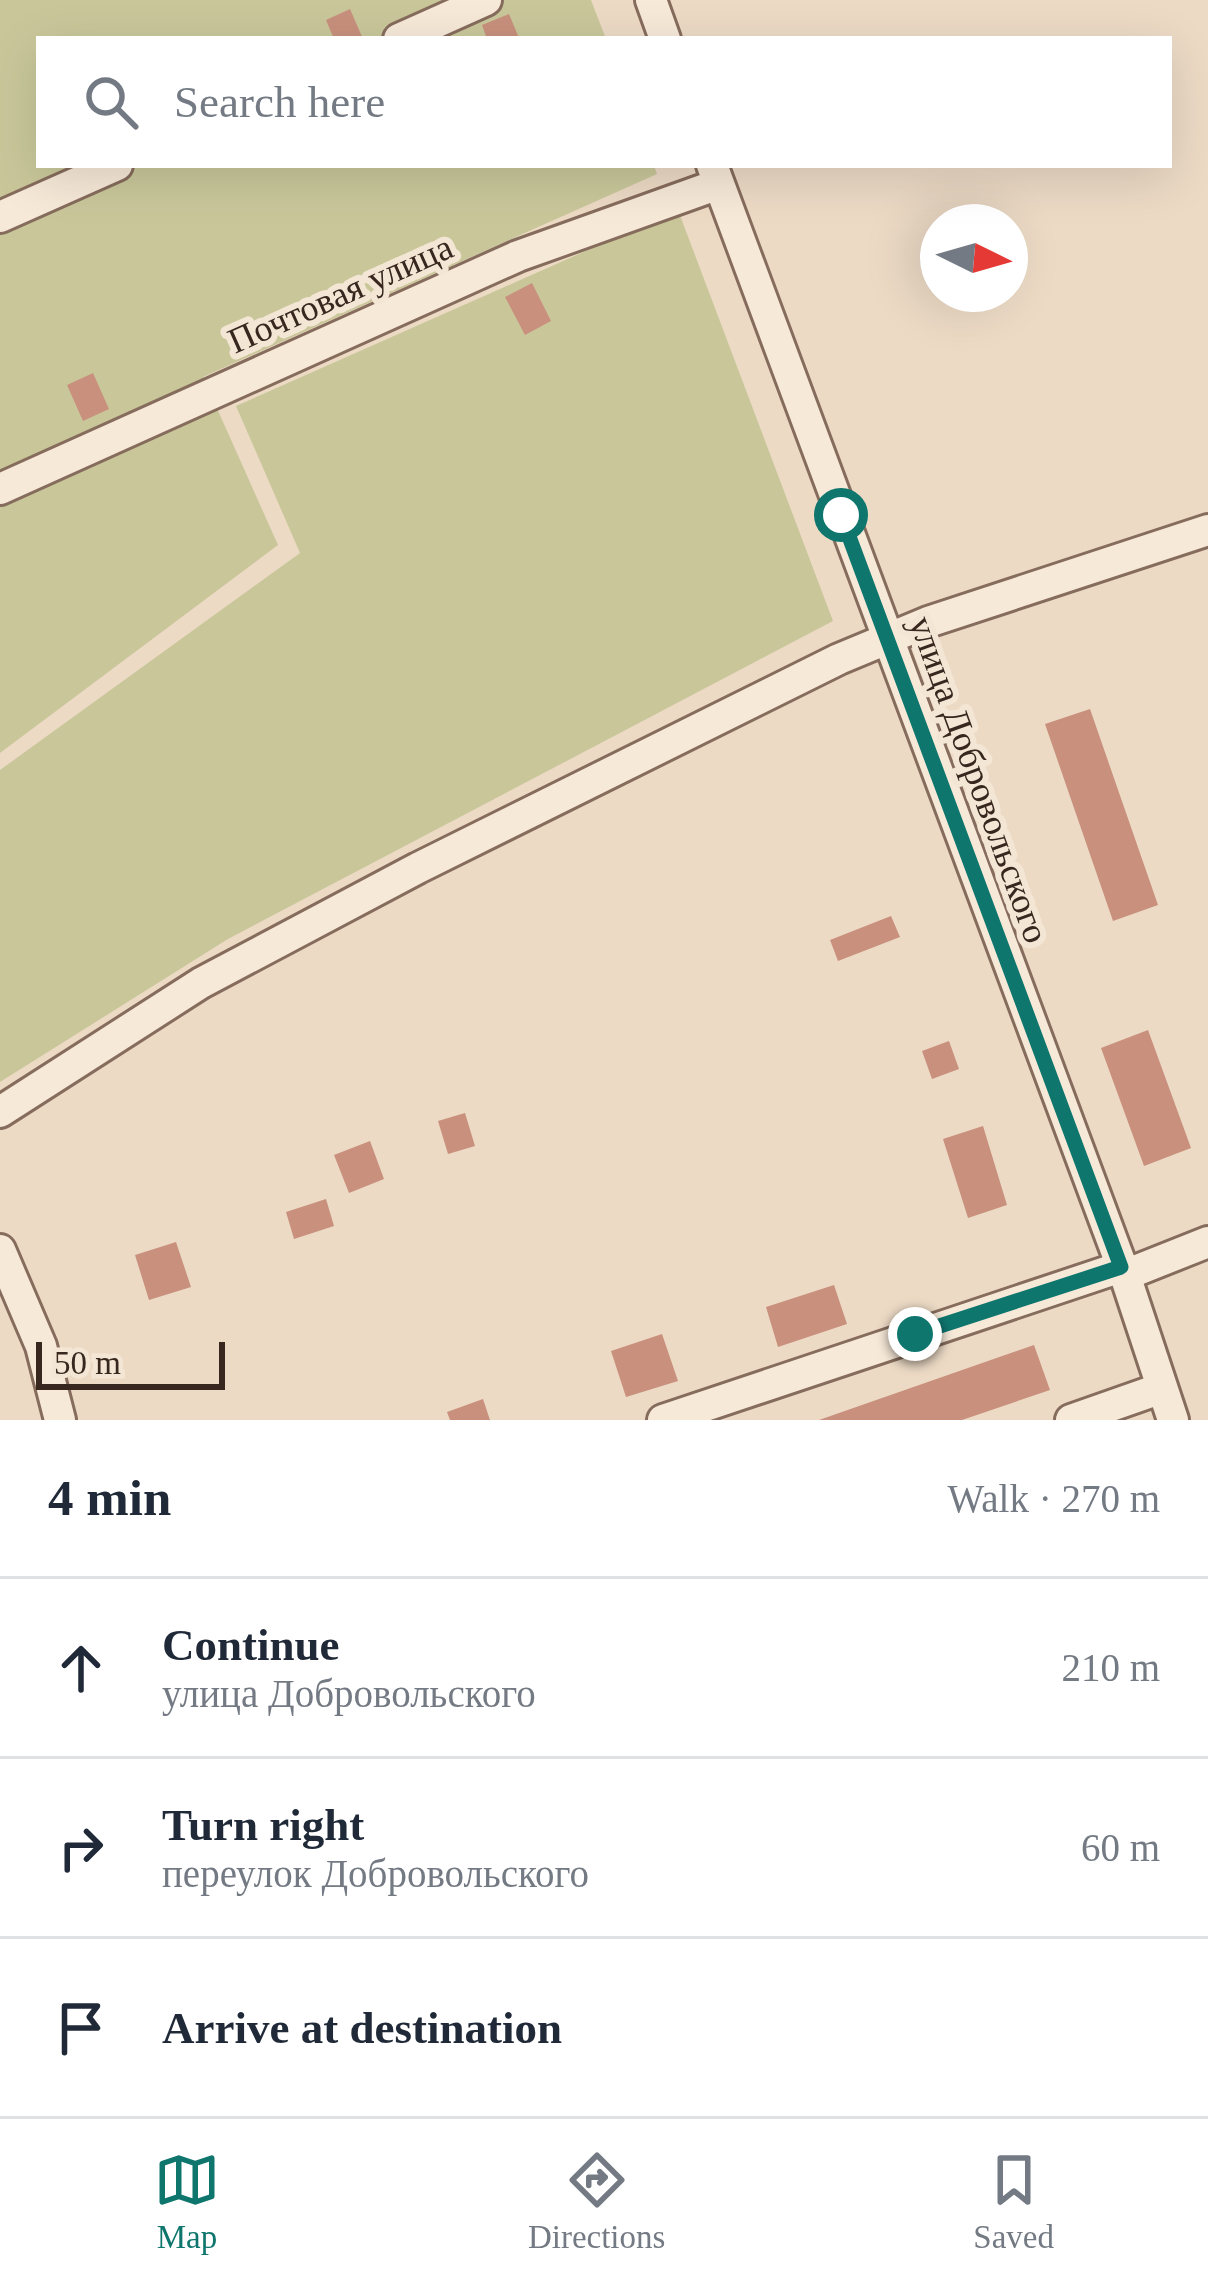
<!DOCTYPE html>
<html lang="en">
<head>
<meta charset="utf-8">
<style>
	:root { --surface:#fff; --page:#f6f6f7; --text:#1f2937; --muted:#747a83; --line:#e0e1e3; --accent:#0f766e }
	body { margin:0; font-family:"Times New Roman",serif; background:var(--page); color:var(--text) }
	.compass { position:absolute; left:920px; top:204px; width:108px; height:108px; border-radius:50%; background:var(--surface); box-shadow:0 12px 48px #0002; rotate:95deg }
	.scale { position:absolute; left:36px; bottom:30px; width:189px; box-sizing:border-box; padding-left:12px; border:6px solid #37271f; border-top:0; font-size:33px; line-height:42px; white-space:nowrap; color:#37271f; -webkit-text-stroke:9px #f4e6d4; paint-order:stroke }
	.stop { position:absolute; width:36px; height:36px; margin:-27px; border:9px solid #0f766e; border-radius:50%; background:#fff }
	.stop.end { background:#0f766e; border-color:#fff; box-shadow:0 3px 12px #0008 }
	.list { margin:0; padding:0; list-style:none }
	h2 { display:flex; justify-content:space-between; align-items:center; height:156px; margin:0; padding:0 48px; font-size:51px }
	h2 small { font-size:39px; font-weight:400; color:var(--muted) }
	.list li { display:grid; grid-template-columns:78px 1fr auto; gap:36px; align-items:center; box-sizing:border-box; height:180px; padding:0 48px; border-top:3px solid var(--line) }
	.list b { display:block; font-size:45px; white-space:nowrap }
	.list p { margin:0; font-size:39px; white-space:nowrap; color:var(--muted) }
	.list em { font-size:39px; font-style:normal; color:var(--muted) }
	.icon { flex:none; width:66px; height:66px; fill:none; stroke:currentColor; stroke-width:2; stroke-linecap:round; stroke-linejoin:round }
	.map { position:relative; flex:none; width:1208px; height:1420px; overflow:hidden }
	.search { position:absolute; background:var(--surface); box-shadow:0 12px 48px #0002; left:36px; right:36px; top:36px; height:132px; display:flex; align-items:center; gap:30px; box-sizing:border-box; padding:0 42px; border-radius:0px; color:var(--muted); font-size:45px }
	.sheet { height:696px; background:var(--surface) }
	nav { display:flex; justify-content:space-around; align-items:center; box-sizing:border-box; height:168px; border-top:3px solid var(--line); background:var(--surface); font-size:33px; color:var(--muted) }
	nav a { display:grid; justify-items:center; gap:6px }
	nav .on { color:var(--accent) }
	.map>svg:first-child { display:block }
</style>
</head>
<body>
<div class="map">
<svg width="1208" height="1420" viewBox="0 0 1208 1420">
	<rect width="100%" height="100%" fill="#ecdac5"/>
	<path fill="#c9c79a" d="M0,0H591L606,39H39V165H654L657,174L203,377L278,545L0,753Z
		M678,210L833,621L228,939L0,1082V770L300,553L236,406Z"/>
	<path fill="#c8907d" d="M350,9L363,39H334L326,20Z
		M509,14L519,38L487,39L482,25Z
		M532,283L551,321L525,335L505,297Z
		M93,373L109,409L83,421L67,385Z
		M1090,709L1158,905L1113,921L1045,724Z
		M891,916L900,937L838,961L830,940Z
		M1148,1030L1191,1148L1144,1166L1101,1048Z
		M949,1041L959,1069L932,1079L922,1051Z
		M465,1113L475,1146L448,1154L438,1121Z
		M983,1126L1007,1205L968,1218L943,1139Z
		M370,1141L384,1179L349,1193L334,1155Z
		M326,1199L334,1226L294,1239L286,1212Z
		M176,1242L191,1287L149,1300L135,1255Z
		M834,1285L847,1324L778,1347L766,1307Z
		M662,1334L678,1381L626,1397L611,1351Z
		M1034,1345L1050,1390L962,1420H819Z
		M483,1399L490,1420H450L447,1412Z"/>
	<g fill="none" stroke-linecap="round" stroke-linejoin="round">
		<defs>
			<path id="minor" d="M651,0L665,39
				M399,39L486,0
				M712,165L1125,1275L1173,1420
				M0,217L117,165
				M0,489L518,256L719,184
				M0,1112L201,983L418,868L839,659L928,622L1208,530
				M0,1250L41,1346L60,1420
				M1125,1275L1208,1242
				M663,1420L1121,1267
				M1071,1420L1162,1388"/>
		</defs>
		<use href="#minor" stroke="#866c5c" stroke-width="36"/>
		<use href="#minor" stroke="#f7e9d8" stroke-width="30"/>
	</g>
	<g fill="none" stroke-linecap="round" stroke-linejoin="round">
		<path stroke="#0f766e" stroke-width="15" d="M841,515L1121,1267L915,1334"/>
	</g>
	<g text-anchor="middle" stroke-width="12" stroke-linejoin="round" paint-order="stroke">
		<g font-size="36" fill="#37271f" stroke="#f4e6d4">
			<text transform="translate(340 293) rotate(-24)" y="13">Почтовая улица</text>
			<text transform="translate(980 779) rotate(70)" y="13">улица Добровольского</text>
		</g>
	</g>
</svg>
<svg class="compass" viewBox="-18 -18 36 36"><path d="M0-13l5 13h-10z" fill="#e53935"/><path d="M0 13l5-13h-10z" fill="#747a83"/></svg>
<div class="scale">50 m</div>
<div class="stop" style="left:841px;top:515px"></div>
<div class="stop end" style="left:915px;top:1334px"></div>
<div class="search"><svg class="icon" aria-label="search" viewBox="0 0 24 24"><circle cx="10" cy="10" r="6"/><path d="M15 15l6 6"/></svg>Search here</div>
</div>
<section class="sheet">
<h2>4 min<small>Walk · 270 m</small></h2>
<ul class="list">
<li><svg class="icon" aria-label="ahead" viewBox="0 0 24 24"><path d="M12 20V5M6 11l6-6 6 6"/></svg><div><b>Continue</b><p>улица Добровольского</p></div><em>210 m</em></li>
<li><svg class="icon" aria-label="right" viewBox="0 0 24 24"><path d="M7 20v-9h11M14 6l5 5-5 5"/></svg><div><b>Turn right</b><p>переулок Добровольского</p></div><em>60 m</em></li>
<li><svg class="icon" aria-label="arrive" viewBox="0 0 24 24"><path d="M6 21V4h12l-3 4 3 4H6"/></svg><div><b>Arrive at destination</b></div></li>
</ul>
</section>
<nav>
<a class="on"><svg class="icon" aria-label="map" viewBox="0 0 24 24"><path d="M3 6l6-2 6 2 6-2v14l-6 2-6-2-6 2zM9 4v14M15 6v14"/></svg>Map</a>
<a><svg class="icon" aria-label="directions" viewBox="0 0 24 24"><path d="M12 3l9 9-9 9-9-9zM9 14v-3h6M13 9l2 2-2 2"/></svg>Directions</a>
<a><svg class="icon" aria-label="saved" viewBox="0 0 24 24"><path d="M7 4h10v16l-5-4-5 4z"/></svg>Saved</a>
</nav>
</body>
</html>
